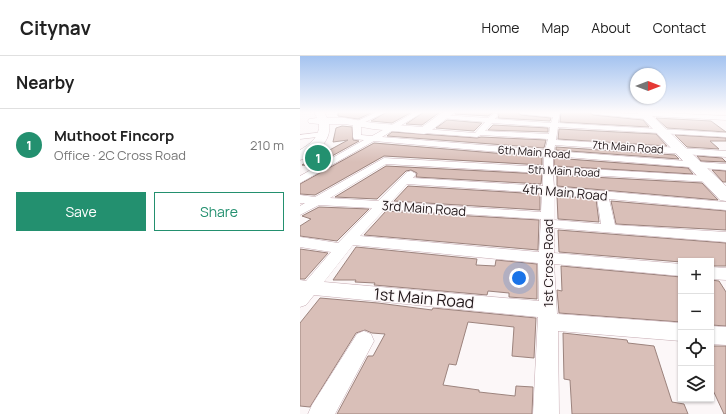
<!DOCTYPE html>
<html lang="en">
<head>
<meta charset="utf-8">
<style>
	:root { --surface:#fff; --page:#f2f2f2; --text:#222; --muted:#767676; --line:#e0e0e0; --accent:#23906f }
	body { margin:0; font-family:Manrope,sans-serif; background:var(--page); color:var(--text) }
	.controls { position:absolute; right:12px; bottom:12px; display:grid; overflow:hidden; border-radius:0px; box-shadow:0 1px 3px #0004 }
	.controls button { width:36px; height:36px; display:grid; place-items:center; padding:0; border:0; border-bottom:1px solid var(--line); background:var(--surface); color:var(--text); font:20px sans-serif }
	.compass { position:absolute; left:330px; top:12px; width:36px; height:36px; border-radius:50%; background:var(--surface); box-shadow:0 1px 3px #0004; rotate:90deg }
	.you { position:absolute; left:219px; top:222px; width:14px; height:14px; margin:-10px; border:3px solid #fff; border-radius:50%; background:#1a73e8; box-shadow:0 0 0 6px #1a73e833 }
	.badge { display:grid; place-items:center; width:26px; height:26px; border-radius:50%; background:var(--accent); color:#fff; font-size:13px; font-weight:700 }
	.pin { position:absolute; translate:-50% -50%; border:2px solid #fff; box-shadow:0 1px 4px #0006 }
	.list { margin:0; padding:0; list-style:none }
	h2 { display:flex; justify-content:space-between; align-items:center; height:52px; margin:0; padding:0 16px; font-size:17px }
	h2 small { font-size:13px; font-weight:400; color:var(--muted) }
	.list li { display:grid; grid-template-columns:26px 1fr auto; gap:12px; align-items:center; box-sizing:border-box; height:72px; padding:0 16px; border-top:1px solid var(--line) }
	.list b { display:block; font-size:15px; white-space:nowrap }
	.list p { margin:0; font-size:13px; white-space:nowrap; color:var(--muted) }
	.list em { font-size:13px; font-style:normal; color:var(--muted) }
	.actions { display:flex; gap:8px; padding:12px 16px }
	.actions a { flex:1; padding:9px 0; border:1px solid var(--accent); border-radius:0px; text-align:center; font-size:14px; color:var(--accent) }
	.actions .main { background:var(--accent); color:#fff }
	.icon { flex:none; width:22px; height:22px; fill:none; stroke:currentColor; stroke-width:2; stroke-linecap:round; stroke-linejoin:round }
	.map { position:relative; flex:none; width:426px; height:358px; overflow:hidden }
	header { display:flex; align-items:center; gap:24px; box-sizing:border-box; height:56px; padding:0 20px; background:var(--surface); border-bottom:1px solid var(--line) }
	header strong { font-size:19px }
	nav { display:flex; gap:22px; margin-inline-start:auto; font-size:14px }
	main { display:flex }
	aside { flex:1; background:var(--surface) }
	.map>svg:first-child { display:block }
</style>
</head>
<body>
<header>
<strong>Citynav</strong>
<nav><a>Home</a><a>Map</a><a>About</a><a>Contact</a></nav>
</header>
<main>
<aside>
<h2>Nearby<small></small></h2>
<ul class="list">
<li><span class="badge">1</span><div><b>Muthoot Fincorp</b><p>Office · 2C Cross Road</p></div><em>210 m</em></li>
</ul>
<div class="actions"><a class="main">Save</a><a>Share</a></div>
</aside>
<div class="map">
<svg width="426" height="358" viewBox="0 0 426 358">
	<rect width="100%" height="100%" fill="#fcf7f8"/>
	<path fill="#d9bfb8" stroke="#9c837d" d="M38,56H73L58,63L38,60Z
		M87,56H112L92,67L71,65Z
		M124,56H140L122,69L106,68Z
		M156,56H194L188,60L155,58Z
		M197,56H217L221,59L251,62L250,65L198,62L199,59Z
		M261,56H289L293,59L343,64L349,71L260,66Z
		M356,62L411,65L426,76L367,72Z
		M147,64L182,67L174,75L136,72Z
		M193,69L248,72V76L188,74Z
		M42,70L52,71L53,84L59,85L14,110L2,109L48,84L33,86L36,72Z
		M259,73L356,78L367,90L258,83Z
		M92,76L177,82L181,81L246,84L244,92L87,80Z
		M375,79L426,82V85H410L419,93L387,91Z
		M74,87L242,101V109L84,100L15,139L0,138V128Z
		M256,91L375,99L379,103L256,94Z
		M397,100L422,102L426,106L401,105Z
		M254,102L388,112L393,118L254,110Z
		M86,110L242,118L241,128L116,121L117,117L111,114L106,115L77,143L35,141Z
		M412,114L426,115V126H423Z
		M255,119L402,127L418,144L257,130V120Z
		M108,130L240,138V154L94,145Z
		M257,140L296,143L299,166L258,163Z
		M311,145L426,155V174L316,168Z
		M19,151L69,153L37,185L0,180V170L11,163L2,160Z
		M86,155L239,164L238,194L64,179Z
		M258,174L426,187V210H411V205H381V206L259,196Z
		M56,191L177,203L176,209L195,210L196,204L237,208V243L209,241V237L188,235L187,239L74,229L75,227L55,226L56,224H33Z
		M0,193L28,197L5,223H0Z
		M261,210L381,221V266L259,257L257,234L262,235Z
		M411,224L419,225L426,236V270L411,269Z
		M20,242L78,247L132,254L133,252L236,262L234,302L212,300L214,271L168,266L156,309L149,308L143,329L179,334V336L215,340L216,330L233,331L232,358H37L68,300H73L85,278L72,277L65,274L56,277L10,351L0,350V267Z
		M263,277L327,284L328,287L354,290L372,346L384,348L388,358H272L270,324L264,323Z
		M411,290H426V358H424L411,330Z"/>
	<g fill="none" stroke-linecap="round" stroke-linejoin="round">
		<defs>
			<path id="street" d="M77,56H86L61,68V79L72,80L115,56H123L82,81L245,94L248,83L181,79L177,81L124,77L120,75L124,73L175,77L185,66L141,62V60L143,59L188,62L195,57L198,59L195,63L251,67L253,61L221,58L218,56H260L258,67L426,77V81L258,71L256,84L426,95V101L255,89L254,95L426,108V114L253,100V111L410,120L415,123L410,126L253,117L254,131L426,146V154L309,143L315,169L426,176V186L254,172V197L381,208V220L254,208L257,258L381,267V285L258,275L259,358H233L238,261L14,239L6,249L0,251V224L6,225L31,196L0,191V181L38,187L72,152L19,149L0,159V150L5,147H0V139L15,141L84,102L244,111V100L74,85L0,127V120L64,84L54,83L53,81V67ZM192,67L250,71L249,78L185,75ZM86,108L243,117V130L113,122L116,118L111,115L107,116L78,145L30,142ZM107,128L242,137L241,156L91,146ZM254,138L297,142L301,168L254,164ZM85,153L241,163L239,196L60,180ZM53,189L238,207L239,245L24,226Z
				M290,56L340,58L341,57L346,56L426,60V64L349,60L348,62L346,63L293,58Z
				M23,76H26V80L0,83V79Z
				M411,211L426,212V224L411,223Z
				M411,270L426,271V289L411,288Z
				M64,275L71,278L74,285L35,358H8L12,349L57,278Z"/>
			<path id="secondary" d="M14,56H24L27,62H45L73,67L122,71L143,56H155L128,77L124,78L73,73L45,68H29C32,85 15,100 0,104V94C10,88 20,81 19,68L9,67L8,65L9,63L17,62Z
				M337,56H348L426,130V145L420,144Z"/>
		</defs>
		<use href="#street" stroke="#c7acb3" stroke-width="1"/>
		<use href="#secondary" stroke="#c7acb3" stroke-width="1"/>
		<use href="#street" fill="#fff" fill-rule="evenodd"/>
		<use href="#secondary" fill="#fff" fill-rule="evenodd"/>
	</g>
	<linearGradient id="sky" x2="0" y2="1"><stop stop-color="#a4c3f0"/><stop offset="0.53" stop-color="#fefbfc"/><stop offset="1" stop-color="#fefbfc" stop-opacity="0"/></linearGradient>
	<rect width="426" height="106" fill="url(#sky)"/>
	<g text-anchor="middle" stroke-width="3" stroke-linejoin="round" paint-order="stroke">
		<g font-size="11" fill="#1f1618" stroke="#fcf7f8">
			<text transform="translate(328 91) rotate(4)" y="4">7th Main Road</text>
			<text transform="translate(234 96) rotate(4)" y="4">6th Main Road</text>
			<text transform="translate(264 115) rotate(3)" y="4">5th Main Road</text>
		</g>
		<g font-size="13" fill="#1f1618" stroke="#fcf7f8">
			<text transform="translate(265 136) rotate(5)" y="5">4th Main Road</text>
			<text transform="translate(124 152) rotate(4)" y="5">3rd Main Road</text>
			<text transform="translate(248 207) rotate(-90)" y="5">1st Cross Road</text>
		</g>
		<g font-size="16" fill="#1f1618" stroke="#fcf7f8">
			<text transform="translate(124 242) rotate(5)" y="6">1st Main Road</text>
		</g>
	</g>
</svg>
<div class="controls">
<button>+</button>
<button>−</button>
<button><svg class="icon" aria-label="locate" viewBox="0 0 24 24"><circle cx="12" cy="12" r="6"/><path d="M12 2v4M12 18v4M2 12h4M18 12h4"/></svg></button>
<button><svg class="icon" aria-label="layers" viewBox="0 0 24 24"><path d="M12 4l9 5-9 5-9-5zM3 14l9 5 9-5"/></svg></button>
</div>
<svg class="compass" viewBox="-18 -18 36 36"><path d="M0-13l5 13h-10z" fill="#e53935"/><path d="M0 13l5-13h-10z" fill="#767676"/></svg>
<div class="you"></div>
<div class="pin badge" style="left:18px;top:102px">1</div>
</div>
</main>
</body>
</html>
